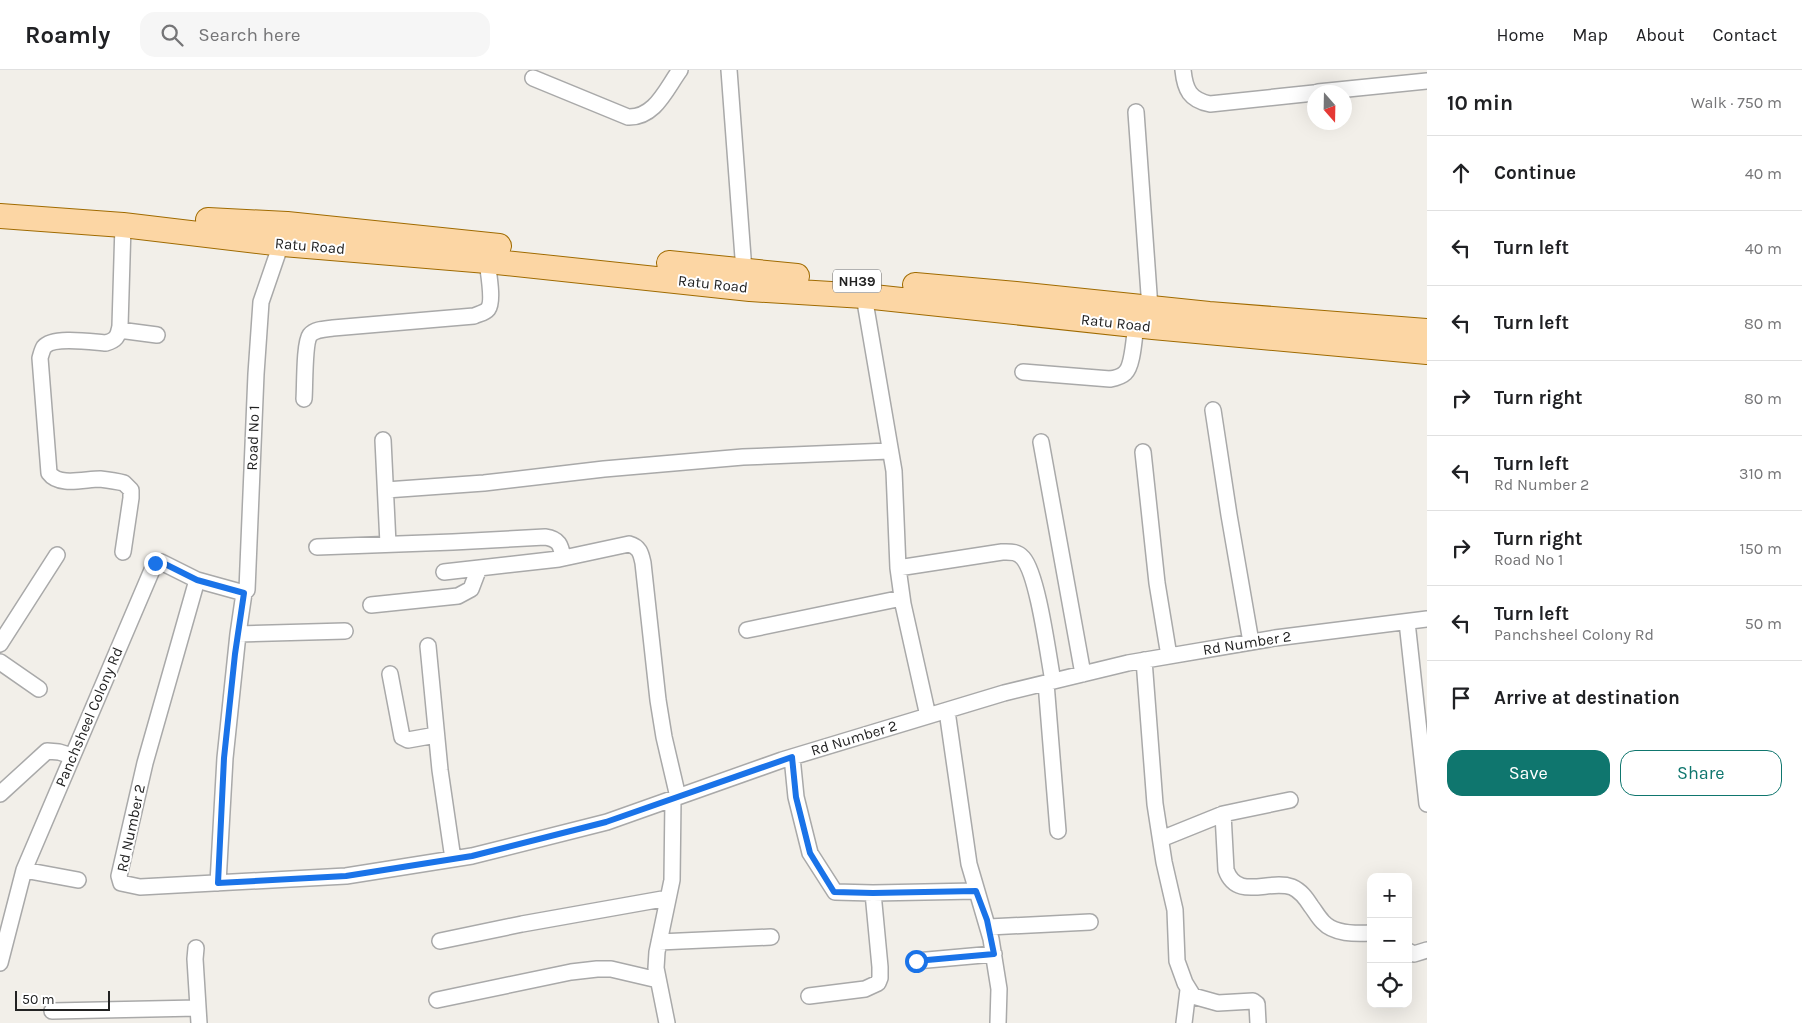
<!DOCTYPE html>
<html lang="en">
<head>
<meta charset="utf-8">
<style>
	:root { --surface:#fff; --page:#f6f6f6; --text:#202124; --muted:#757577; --line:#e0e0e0; --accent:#0f766e }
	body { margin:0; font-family:Karla,sans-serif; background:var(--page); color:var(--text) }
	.controls { position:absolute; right:15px; bottom:15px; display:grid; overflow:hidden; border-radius:10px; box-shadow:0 5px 20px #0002 }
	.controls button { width:45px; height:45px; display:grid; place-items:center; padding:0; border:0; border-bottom:1px solid var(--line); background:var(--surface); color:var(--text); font:25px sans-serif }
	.compass { position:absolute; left:1307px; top:15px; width:45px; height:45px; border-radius:50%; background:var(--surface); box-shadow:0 5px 20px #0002; rotate:160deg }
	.scale { position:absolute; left:15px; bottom:12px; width:95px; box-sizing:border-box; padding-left:5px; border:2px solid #222; border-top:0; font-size:14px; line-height:18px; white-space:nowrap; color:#222; -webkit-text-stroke:4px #fff; paint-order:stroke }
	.stop { position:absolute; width:15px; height:15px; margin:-11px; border:4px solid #1a73e8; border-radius:50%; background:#fff }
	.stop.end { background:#1a73e8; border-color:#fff; box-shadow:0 1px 5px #0008 }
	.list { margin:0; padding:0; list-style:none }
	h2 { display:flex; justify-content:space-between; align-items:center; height:65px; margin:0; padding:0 20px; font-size:21px }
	h2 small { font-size:16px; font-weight:400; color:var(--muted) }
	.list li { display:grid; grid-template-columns:32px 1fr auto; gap:15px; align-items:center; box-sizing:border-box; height:75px; padding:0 20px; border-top:1px solid var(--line) }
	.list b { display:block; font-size:19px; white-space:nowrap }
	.list p { margin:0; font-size:16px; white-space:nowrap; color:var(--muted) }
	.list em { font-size:16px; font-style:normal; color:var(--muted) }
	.actions { display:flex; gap:10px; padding:15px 20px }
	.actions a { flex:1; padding:11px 0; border:1px solid var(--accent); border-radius:15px; text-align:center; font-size:18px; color:var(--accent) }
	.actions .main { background:var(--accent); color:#fff }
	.icon { flex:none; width:28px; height:28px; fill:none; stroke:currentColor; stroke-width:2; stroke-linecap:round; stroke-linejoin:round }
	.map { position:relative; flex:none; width:1427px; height:953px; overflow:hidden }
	header { display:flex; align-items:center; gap:30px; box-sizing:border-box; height:70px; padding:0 25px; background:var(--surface); border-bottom:1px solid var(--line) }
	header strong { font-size:24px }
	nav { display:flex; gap:28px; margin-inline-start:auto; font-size:18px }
	.search { width:350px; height:45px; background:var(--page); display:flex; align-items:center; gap:12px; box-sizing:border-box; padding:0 18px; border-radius:15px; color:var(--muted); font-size:19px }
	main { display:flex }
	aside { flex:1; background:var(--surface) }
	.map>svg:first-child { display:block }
</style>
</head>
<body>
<header>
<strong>Roamly</strong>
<div class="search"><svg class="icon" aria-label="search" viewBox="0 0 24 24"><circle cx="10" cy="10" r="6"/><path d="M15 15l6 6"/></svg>Search here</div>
<nav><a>Home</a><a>Map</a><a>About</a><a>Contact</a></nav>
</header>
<main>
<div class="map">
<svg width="1427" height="953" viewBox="0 0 1427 953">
	<rect width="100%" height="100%" fill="#f2efe9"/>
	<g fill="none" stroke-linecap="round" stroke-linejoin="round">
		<defs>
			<path id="minor" d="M729,0L744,201
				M1183,0C1185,20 1190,30 1210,34L1314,23
				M533,8L628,47C655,48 666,19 680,0
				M1318,22L1427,11
				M1136,42L1150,238
				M864,226L894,401L898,498L903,534L928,646
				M119,260L157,265
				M1023,302L1110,309C1116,308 1121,307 1125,303C1133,296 1134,267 1136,255
				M304,329C305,317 304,273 310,265C315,259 325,259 333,258L474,246C478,244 485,243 488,239C494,231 488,201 487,191
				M1213,340L1229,445L1251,572
				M383,370L388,474
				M1041,372L1083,604
				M1143,382L1157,513L1169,586
				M386,420L484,413L604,399L743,387L889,381
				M317,477L453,472L545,467C559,469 561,475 563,488
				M123,482L131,428V420L124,413C116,411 108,410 100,409C85,409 59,417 49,403L40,288C41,285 42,280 44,277C53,266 92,272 106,273C116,270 118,267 120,256L123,155
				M898,498L1002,482C1010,482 1017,481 1023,488C1038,505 1048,585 1053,611
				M444,502L559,489L629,474C640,477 641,484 643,493L658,630L664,667L678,727
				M197,510L145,693L119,806L121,813L140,817L346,806L472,786L607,752L782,690L1004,623L1128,593L1275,568L1427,549
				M371,535L458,526L471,519L479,498
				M1407,552L1427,734
				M747,560L902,528
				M238,564L244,523L247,520L256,304L261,232L284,165
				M0,574L57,485
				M428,576L440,700L453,789
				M1144,590L1155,734L1164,792L1175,840L1177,891L1185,913L1193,926L1218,933L1253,931L1257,934L1258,953
				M0,592L39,619
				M390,604L402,667L408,670L436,665
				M1046,613L1058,761
				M947,641L969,794L991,869L999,919L998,953
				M792,687L796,727L810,783L835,822L873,823L976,821
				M0,724L47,681L59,682L72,686
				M1223,744L1226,800C1237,831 1269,809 1292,817C1301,821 1306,828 1311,836C1315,841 1318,847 1323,852C1334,864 1355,864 1371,863
				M1161,769L1223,744L1290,730
				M24,800L78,810
				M218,813L225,688L238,564L345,561
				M989,857L1090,852
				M440,871L522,854L668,828
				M659,872L771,867
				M196,878L195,889L199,953
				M1408,881L1414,884L1427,880
				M916,891L994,884
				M0,893L24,800L155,493L161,492L197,510L244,523
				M809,926L865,919L878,913L880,908V897L873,823
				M437,930L571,902L597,899H611L658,910
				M52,941L198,938
				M667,953L656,898L657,882L672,810L673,729
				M1184,953L1188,920"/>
			<path id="primary" d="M0,146L123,155L283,174L487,191L750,219L864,226L1153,257L1427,282
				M208,150L287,154L499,176
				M669,193L797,206
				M915,215L1016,224L1209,244L1427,261"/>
		</defs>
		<use href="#minor" stroke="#a9a9a9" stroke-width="18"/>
		<use href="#primary" stroke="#a06b00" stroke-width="26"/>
		<use href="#minor" stroke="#fff" stroke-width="15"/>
		<use href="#primary" stroke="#fcd6a4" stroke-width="24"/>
	</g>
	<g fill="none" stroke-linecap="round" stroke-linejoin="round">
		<path stroke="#1a73e8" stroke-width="6" d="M155,493L161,492L197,510L244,523L235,584L224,688L218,813L346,806L472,786L606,752L792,687L796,727L810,783L834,822L873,823L976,821L987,850L994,884L916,891"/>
	</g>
	<g text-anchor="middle" stroke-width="4" stroke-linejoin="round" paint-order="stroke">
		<rect fill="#fff" stroke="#646464" stroke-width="1" x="833" y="199.5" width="48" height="23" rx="4"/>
		<g font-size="14" font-weight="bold" fill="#222">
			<text x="857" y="216">NH39</text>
		</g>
		<g font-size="15" fill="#222" stroke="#fff">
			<text transform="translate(310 176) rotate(5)" y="5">Ratu Road</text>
			<text transform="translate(713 214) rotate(6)" y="5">Ratu Road</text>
			<text transform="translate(1116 253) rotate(6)" y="5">Ratu Road</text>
			<text transform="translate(253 368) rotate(-88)" y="5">Road No 1</text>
			<text transform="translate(1247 573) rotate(-9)" y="5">Rd Number 2</text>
			<text transform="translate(89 647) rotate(-67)" y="5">Panchsheel Colony Rd</text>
			<text transform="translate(854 668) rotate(-17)" y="5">Rd Number 2</text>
			<text transform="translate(131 758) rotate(-78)" y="5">Rd Number 2</text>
		</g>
	</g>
</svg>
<div class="controls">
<button>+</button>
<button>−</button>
<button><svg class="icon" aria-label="locate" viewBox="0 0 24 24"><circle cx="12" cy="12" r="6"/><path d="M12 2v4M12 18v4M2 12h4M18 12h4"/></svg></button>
</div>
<svg class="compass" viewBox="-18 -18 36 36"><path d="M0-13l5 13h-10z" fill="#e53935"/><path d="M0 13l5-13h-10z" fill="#757577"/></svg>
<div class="scale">50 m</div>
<div class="stop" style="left:916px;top:891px"></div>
<div class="stop end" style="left:155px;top:493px"></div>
</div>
<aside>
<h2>10 min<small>Walk · 750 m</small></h2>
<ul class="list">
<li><svg class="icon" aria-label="ahead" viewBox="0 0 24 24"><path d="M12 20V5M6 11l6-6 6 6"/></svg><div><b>Continue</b></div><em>40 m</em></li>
<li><svg class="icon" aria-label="left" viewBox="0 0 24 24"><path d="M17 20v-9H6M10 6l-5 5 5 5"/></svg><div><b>Turn left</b></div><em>40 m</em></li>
<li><svg class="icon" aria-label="left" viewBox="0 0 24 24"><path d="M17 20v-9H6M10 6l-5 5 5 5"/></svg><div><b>Turn left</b></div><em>80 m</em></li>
<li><svg class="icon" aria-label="right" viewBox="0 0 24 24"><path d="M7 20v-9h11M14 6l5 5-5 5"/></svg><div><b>Turn right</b></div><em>80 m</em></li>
<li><svg class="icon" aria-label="left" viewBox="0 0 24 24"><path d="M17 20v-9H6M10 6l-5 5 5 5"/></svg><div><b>Turn left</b><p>Rd Number 2</p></div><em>310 m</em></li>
<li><svg class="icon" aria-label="right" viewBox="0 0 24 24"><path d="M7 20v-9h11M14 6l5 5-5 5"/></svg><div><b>Turn right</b><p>Road No 1</p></div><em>150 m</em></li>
<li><svg class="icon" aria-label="left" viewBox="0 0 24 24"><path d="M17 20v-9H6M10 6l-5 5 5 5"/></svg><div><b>Turn left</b><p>Panchsheel Colony Rd</p></div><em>50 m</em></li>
<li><svg class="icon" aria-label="arrive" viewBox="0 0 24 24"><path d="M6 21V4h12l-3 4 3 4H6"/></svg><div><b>Arrive at destination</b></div></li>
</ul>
<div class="actions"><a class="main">Save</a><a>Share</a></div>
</aside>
</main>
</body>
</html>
